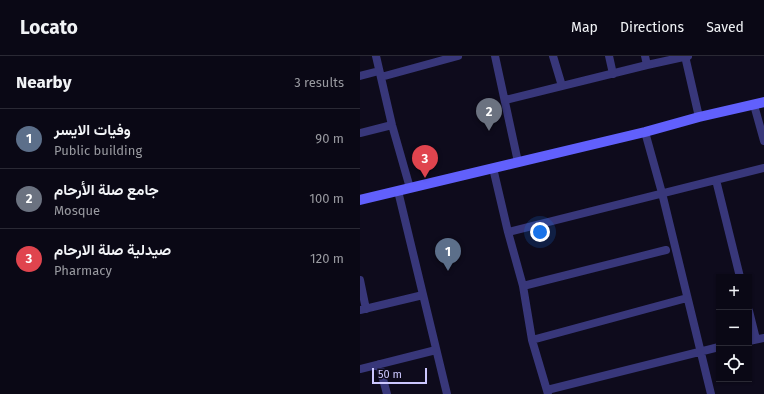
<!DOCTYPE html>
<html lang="en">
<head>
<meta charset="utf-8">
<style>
	:root { --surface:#0a0815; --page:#181622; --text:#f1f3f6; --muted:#999aa0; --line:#2a2934; --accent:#1a73e8 }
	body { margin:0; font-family:"Fira Sans",Vazirmatn,sans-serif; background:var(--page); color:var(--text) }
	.controls { position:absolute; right:12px; bottom:12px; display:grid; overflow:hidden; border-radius:0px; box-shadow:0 1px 3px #0004 }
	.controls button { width:36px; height:36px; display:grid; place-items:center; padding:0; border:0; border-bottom:1px solid var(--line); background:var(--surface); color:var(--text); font:20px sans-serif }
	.scale { position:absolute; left:12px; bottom:10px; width:55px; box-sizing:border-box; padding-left:4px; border:2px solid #ccc7fe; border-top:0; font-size:11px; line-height:14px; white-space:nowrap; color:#ccc7fe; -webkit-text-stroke:3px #0e0b1c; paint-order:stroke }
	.you { position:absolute; left:180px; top:176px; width:14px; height:14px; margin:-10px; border:3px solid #fff; border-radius:50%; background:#1a73e8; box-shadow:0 0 0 6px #1a73e833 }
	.badge { display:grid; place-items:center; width:26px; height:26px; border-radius:50%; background:var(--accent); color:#fff; font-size:13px; font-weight:700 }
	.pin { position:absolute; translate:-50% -33px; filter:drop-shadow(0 1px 2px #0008) }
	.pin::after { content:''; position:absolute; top:21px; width:14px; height:12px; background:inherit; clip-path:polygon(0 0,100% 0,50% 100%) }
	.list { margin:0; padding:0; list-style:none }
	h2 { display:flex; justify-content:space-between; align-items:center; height:52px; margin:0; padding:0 16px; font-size:17px }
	h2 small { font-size:13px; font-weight:400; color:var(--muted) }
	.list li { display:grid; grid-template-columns:26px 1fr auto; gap:12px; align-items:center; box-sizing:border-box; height:60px; padding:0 16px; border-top:1px solid var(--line) }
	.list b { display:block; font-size:15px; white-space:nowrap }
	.list p { margin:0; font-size:13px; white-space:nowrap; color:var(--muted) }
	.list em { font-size:13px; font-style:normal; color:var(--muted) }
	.icon { flex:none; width:22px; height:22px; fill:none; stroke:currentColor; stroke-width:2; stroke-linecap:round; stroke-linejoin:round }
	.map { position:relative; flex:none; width:404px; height:338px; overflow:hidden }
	header { display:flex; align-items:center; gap:24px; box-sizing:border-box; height:56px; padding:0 20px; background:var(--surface); border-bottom:1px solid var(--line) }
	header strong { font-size:19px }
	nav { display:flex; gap:22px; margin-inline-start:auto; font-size:14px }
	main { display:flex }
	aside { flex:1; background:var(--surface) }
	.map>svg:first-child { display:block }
</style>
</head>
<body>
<header>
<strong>Locato</strong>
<nav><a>Map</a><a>Directions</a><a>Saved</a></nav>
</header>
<main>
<aside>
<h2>Nearby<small>3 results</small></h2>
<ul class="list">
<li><span class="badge" style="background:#5c6f8a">1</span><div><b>وفيات الايسر</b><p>Public building</p></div><em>90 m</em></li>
<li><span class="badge" style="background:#6b7280">2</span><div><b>جامع صلة الأرحام</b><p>Mosque</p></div><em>100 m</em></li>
<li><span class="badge" style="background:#e0444e">3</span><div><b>صيدلية صلة الارحام</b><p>Pharmacy</p></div><em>120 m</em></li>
</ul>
</aside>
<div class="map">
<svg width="404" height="338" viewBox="0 0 404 338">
	<rect width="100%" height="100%" fill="#0e0b1c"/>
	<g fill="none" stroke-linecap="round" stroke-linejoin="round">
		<path stroke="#38377a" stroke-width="8" d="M16,0L32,69L50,132
			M135,0L158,106
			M193,0L202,30
			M249,0L253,18
			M285,0L287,9
			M325,0L339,61
			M0,20L19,15
			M21,21L98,0
			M145,44L287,9L328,0
			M394,49L404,85
			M285,76L302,137L351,338
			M0,77L32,69
			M133,112L148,176L163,230L172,284L188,338
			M356,124L380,221
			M38,135L87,338
			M148,176L404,112
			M0,224L6,253
			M163,230L306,194
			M0,254L63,239
			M389,255L396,283
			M172,284L327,242
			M389,285L404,282
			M19,308L27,338
			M0,313L76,294
			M187,334L359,291"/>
		<path stroke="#6160fc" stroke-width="10" d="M0,144L285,76L339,61L404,46"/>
	</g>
</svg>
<div class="controls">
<button>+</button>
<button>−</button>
<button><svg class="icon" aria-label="locate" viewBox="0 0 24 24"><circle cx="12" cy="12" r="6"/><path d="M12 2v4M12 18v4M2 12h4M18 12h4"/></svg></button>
</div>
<div class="scale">50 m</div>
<div class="you"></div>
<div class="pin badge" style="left:88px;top:215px;background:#5c6f8a">1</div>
<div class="pin badge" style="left:129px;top:75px;background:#6b7280">2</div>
<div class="pin badge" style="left:65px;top:122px;background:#e0444e">3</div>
</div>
</main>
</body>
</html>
